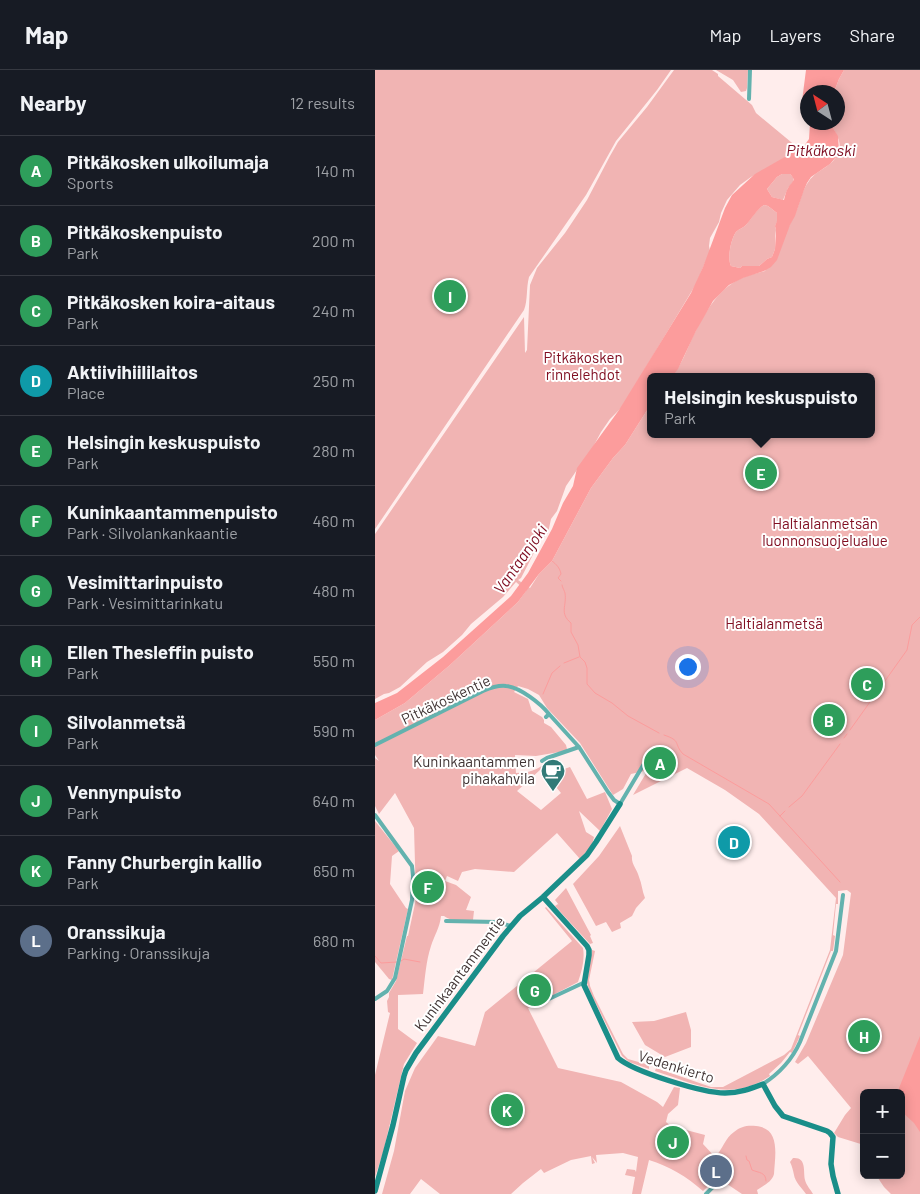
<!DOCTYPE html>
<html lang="en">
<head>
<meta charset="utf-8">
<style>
	:root { --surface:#171b24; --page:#242831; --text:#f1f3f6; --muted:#9ea1a6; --line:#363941; --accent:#327a77 }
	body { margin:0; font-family:Barlow,sans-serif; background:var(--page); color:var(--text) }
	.controls { position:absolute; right:15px; bottom:15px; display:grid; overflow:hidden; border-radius:8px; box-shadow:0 2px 12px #0003 }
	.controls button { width:45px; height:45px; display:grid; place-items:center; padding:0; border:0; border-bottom:1px solid var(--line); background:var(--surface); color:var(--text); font:25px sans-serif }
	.compass { position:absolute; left:425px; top:15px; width:45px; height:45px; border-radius:50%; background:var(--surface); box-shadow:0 2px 12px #0003; rotate:324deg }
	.you { position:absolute; left:312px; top:596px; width:18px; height:18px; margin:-12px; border:4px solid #fff; border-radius:50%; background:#1a73e8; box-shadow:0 0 0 8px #1a73e833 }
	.badge { display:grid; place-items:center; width:32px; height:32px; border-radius:50%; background:var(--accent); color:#fff; font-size:16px; font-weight:700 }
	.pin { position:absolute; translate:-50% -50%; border:2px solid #fff; box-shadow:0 1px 5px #0006 }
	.popup { position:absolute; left:272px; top:303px; width:228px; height:65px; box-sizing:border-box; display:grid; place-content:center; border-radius:8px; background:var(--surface); filter:drop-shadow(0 1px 4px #0005); font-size:16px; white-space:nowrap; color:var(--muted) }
	.popup b { font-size:19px; color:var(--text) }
	.popup::after { content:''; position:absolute; left:50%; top:100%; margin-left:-10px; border:10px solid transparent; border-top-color:var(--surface) }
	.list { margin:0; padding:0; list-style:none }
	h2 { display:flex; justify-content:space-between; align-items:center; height:65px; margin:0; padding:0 20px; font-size:21px }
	h2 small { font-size:16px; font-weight:400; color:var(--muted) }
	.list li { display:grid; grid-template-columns:32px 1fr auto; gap:15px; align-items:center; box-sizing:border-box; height:70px; padding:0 20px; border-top:1px solid var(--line) }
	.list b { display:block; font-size:19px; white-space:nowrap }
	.list p { margin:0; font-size:16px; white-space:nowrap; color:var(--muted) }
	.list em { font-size:16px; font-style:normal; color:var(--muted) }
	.map { position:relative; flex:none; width:545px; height:1124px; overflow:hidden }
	header { display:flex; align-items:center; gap:30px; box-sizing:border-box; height:70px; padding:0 25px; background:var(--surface); border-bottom:1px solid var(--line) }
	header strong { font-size:24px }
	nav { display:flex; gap:28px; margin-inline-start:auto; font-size:18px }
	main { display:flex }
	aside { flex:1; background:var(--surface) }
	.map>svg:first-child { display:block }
</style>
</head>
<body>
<header>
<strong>Map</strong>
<nav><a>Map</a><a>Layers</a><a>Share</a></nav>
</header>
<main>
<aside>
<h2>Nearby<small>12 results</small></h2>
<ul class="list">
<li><span class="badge" style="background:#2e9e5b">A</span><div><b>Pitkäkosken ulkoilumaja</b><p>Sports</p></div><em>140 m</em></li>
<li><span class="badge" style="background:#2e9e5b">B</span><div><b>Pitkäkoskenpuisto</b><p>Park</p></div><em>200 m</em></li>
<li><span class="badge" style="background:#2e9e5b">C</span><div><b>Pitkäkosken koira-aitaus</b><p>Park</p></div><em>240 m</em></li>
<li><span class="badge" style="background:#0f9aa8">D</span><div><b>Aktiivihiililaitos</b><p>Place</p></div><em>250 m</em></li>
<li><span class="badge" style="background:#2e9e5b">E</span><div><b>Helsingin keskuspuisto</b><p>Park</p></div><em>280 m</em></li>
<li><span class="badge" style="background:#2e9e5b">F</span><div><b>Kuninkaantammenpuisto</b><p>Park · Silvolankankaantie</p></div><em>460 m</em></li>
<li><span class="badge" style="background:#2e9e5b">G</span><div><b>Vesimittarinpuisto</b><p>Park · Vesimittarinkatu</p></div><em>480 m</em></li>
<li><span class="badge" style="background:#2e9e5b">H</span><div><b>Ellen Thesleffin puisto</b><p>Park</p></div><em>550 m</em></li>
<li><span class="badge" style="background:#2e9e5b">I</span><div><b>Silvolanmetsä</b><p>Park</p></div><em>590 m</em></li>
<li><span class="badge" style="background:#2e9e5b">J</span><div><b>Vennynpuisto</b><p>Park</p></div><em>640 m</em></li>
<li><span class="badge" style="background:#2e9e5b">K</span><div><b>Fanny Churbergin kallio</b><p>Park</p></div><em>650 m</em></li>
<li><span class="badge" style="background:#5c6f8a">L</span><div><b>Oranssikuja</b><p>Parking · Oranssikuja</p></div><em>680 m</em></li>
</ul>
</aside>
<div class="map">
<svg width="545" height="1124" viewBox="0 0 545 1124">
	<rect width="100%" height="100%" fill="#ffedec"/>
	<path fill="#f1b4b3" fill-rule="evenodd" d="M0,0H296L282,20L241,71L211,125L154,207C151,218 153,230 149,240L0,459Z
		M299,0H337L343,4V6L377,35L381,43L422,77L421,78L426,82L376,107L365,115L352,130L346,143L344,152L335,168L334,176L335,181L321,214L247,337L235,349L226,362L217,379L206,394L191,416L182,441L176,449L173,463L164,473L146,508L143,510L155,518L164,504L177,491L216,418L238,388L250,375L276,334V364H496V307H297C305,296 310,285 315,273C327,248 341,219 367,208C374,205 382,203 390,201C399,183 410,165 419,146C425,135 426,121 434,111C442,99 460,96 464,81C467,71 460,62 455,53L462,52V22H459L464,9L469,0H545V1124H516L509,1117L501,1105H526V1023H489V1075L463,1067L459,1063L470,1045L476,1038L433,986L423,994L420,992L431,973L468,885L476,823L472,820L463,821V834H461L458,865L460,866L458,881H456L423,965L425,966L417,983L415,982L406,993L394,1004L395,1006C356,1033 320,1014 280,1001L281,998L336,1017H348L409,985L416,979L455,880L461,828L384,744L350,720L312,698L258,725L273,700L256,704L248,719L238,725L205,673L172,638L164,625L153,619L143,616L139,622L153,629L157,641L167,647L169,650V653L176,657L191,675L192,679L190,681L161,686L140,685L141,703C153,703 163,700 172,692L175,700L177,703L195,697L212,729L230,722L237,739L225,761L204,741L211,762L219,767L217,775L205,789L182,763L139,802L100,799L87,802L83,811L72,806L70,811L81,815L96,827L91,840L99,841L98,850C89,850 77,852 69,846H66C65,857 59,866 56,876C51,891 50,908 48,924L23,925V959L42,973L29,994L8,1083L0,1107V1005L15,943L13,942L12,931L14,927V923L21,911L32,866H33L41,829L39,758L20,723L4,744L0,736V688L4,691L0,685V650L30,633L75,595L143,532L151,521L141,512L128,527L96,554L87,565L68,582L52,592L25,617L14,623L9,624L0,629V464L149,247L150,283L152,280L155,215L162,198L190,163L212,130L235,86L243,72L272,37ZM166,699L186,723L166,740L142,721Z
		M341,0H373L372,18L371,21L366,22L358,10Z
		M407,104H415L418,107V112L413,118L408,130L397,127L392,119L402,107Z
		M389,135L393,136L402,143V152L400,156L401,160L400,166V179L397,187L392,189L384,196H367L365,198L356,196C352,188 356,169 361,162C364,159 368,158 371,155C377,148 381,140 389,135Z
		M0,751L24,781L17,786L15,814L31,838L33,839L17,910L14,909L0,892Z
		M245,756L257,786C256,794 262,799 264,807C267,814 267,821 270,828L261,838L257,846L245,853L246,858L237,862L231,852L221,856L198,814L224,786Z
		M191,818L216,865L215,866L218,873L215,874L180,836L183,834L184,835L180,830Z
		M171,837L208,878C210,889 207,901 203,912L153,938L183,998L246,1012L282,1032L288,1037L299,1017L305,1018L303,1035L293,1044L291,1052L296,1056L330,1065L328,1074L340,1087C348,1079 350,1068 359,1062C366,1056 373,1055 381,1056C406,1058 400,1086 399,1104C397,1112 389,1115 382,1120L383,1124H367L349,1112L352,1107L343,1096L335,1103L340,1110L328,1121C312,1107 294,1096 274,1090L266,1124H257L260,1107L250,1105L252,1099L260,1100L261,1102L263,1087L248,1083L221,1085L222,1093L217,1087L220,1093L217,1094L216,1086L196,1090L169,1103L166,1099L148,1113L136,1124H65L46,1109L35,1124H7L19,1081L30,1021L40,998L63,966L100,976L110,942L197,871L170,838Z
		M217,880L220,881L214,910L215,916L219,926L248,984L253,989L274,995V999L254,992L247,986L215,922L212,913Z
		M311,942L316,960V977L290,987L270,975L257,952L279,951Z
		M418,1088C432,1087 428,1101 430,1110C431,1115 436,1120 438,1124H431C427,1118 420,1112 419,1105C418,1100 417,1096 415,1092Z"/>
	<path fill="#fc9c9c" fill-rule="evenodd" d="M431,0H469L464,9L459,22H432V42L427,31Z
		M435,53H455L463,66L464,81L462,86L455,94L436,107L432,113L429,120L420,146L415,155L402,190L396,197L389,201L368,208L354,215L338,231L321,261L303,299L297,307H276V334L250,375L238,388L216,418L177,491L164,504L143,532L75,595L30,633L0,650V633L22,623L68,587L136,526L153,503L177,459L188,433L198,416L202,398L244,340L316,223L328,197L350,138L357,125L380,104L429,76L434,69ZM407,104H415C422,111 417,111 413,118C411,121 410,126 409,130L397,127L392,119L402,107ZM389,135L393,136L402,143V151L400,156L401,160L400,179L397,187L392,189L384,196H367L365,198L356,196C352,188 356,169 361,162C364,159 368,158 371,155C377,149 381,140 389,135Z
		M545,966V1062L539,1053L526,1041V1023H522Z"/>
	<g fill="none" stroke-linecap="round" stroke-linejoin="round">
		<path stroke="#fc9c9c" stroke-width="1" d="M177,491C181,494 185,498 186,504L183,508L186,511
			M187,515C187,517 190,522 190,523C192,536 184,543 196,553V562L203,575L205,587L210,592L212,598V614L220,623L237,633L253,646L284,663
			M189,593L204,587
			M168,624L177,603L185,596
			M475,660L532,580L537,555L545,547
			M289,665C307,671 298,673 308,684L394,734L465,812
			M469,668L472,664
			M414,737L427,726L465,674
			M405,746L410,741
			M0,886L6,893L22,892
			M26,891L29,889L45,892
			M150,920L156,917L159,914L162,916L167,924
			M371,1086L372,1090L374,1091L377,1100C384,1103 391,1102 391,1111"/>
		<path stroke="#63b2ae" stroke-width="4" d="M374,29L375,0
			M171,647L174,644L204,677L233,722L239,730L245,734L276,682
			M0,675L108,621C115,618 123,615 131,616C145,617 166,634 174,644
			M167,691L172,688L204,677
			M0,745L37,796L38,806L37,830L20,908L12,921L0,929
			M71,851L122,852L136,856
			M161,935L208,913
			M388,1014C405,1003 417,990 425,972L461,881L468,825
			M331,1124L350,1105"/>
		<path stroke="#1a8e89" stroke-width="5.5" d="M168,827L212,876L214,880V885L209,915L243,988C259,1002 328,1023 350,1023C364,1023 375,1019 388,1014L400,1036L408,1046L452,1061L455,1063L458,1067L456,1094L458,1106L463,1124
			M0,1121L18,1055L29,1006L31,1000L41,983L128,866L145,846L168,827L212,785L221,772L245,734"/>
	</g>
	<defs>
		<symbol id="cafe-pin" viewBox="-11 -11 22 30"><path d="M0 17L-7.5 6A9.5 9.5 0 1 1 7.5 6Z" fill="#327a77" stroke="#fff"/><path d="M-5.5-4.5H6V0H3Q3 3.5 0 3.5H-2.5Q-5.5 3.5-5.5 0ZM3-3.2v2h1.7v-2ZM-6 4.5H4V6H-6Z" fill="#fff"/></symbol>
	</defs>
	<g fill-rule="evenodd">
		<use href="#cafe-pin" x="164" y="687" width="28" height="38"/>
	</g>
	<g text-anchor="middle" stroke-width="4" stroke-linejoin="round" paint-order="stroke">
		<g font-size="15" fill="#810f22" stroke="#fff">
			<text x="208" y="293">Pitkäkosken<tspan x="208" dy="17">rinnelehdot</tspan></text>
			<text x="450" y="459">Haltialanmetsän<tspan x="450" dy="17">luonnonsuojelualue</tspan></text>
			<text x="399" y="559">Haltialanmetsä</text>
		</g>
		<g font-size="15" fill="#403434" stroke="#fff">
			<text transform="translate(71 630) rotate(-25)" y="5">Pitkäkoskentie</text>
			<text transform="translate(85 904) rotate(-53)" y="5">Kuninkaantammentie</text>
			<text transform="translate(301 997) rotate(17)" y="5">Vedenkierto</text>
		</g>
		<g font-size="15" fill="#403434" stroke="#fff" text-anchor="end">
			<text x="160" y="697">Kuninkaantammen<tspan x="160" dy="17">pihakahvila</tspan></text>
		</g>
		<g font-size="16" font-style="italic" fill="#7f0c20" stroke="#fff">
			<text x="446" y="86">Pitkäkoski</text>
			<text transform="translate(145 489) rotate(-55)" y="6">Vantaanjoki</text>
		</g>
	</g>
</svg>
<div class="controls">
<button>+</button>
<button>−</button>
</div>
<svg class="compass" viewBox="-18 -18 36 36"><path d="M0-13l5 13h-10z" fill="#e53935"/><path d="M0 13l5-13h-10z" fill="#9ea1a6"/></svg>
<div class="you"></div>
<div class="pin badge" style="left:285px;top:693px;background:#2e9e5b">A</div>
<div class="pin badge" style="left:454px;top:650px;background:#2e9e5b">B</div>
<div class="pin badge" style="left:492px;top:614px;background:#2e9e5b">C</div>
<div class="pin badge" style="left:359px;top:772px;background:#0f9aa8">D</div>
<div class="pin badge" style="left:386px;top:403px;background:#2e9e5b">E</div>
<div class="popup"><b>Helsingin keskuspuisto</b>Park</div>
<div class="pin badge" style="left:53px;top:817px;background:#2e9e5b">F</div>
<div class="pin badge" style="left:160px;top:920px;background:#2e9e5b">G</div>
<div class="pin badge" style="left:489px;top:966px;background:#2e9e5b">H</div>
<div class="pin badge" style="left:75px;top:226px;background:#2e9e5b">I</div>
<div class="pin badge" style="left:298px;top:1072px;background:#2e9e5b">J</div>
<div class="pin badge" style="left:132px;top:1040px;background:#2e9e5b">K</div>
<div class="pin badge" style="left:341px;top:1101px;background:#5c6f8a">L</div>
</div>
</main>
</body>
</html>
